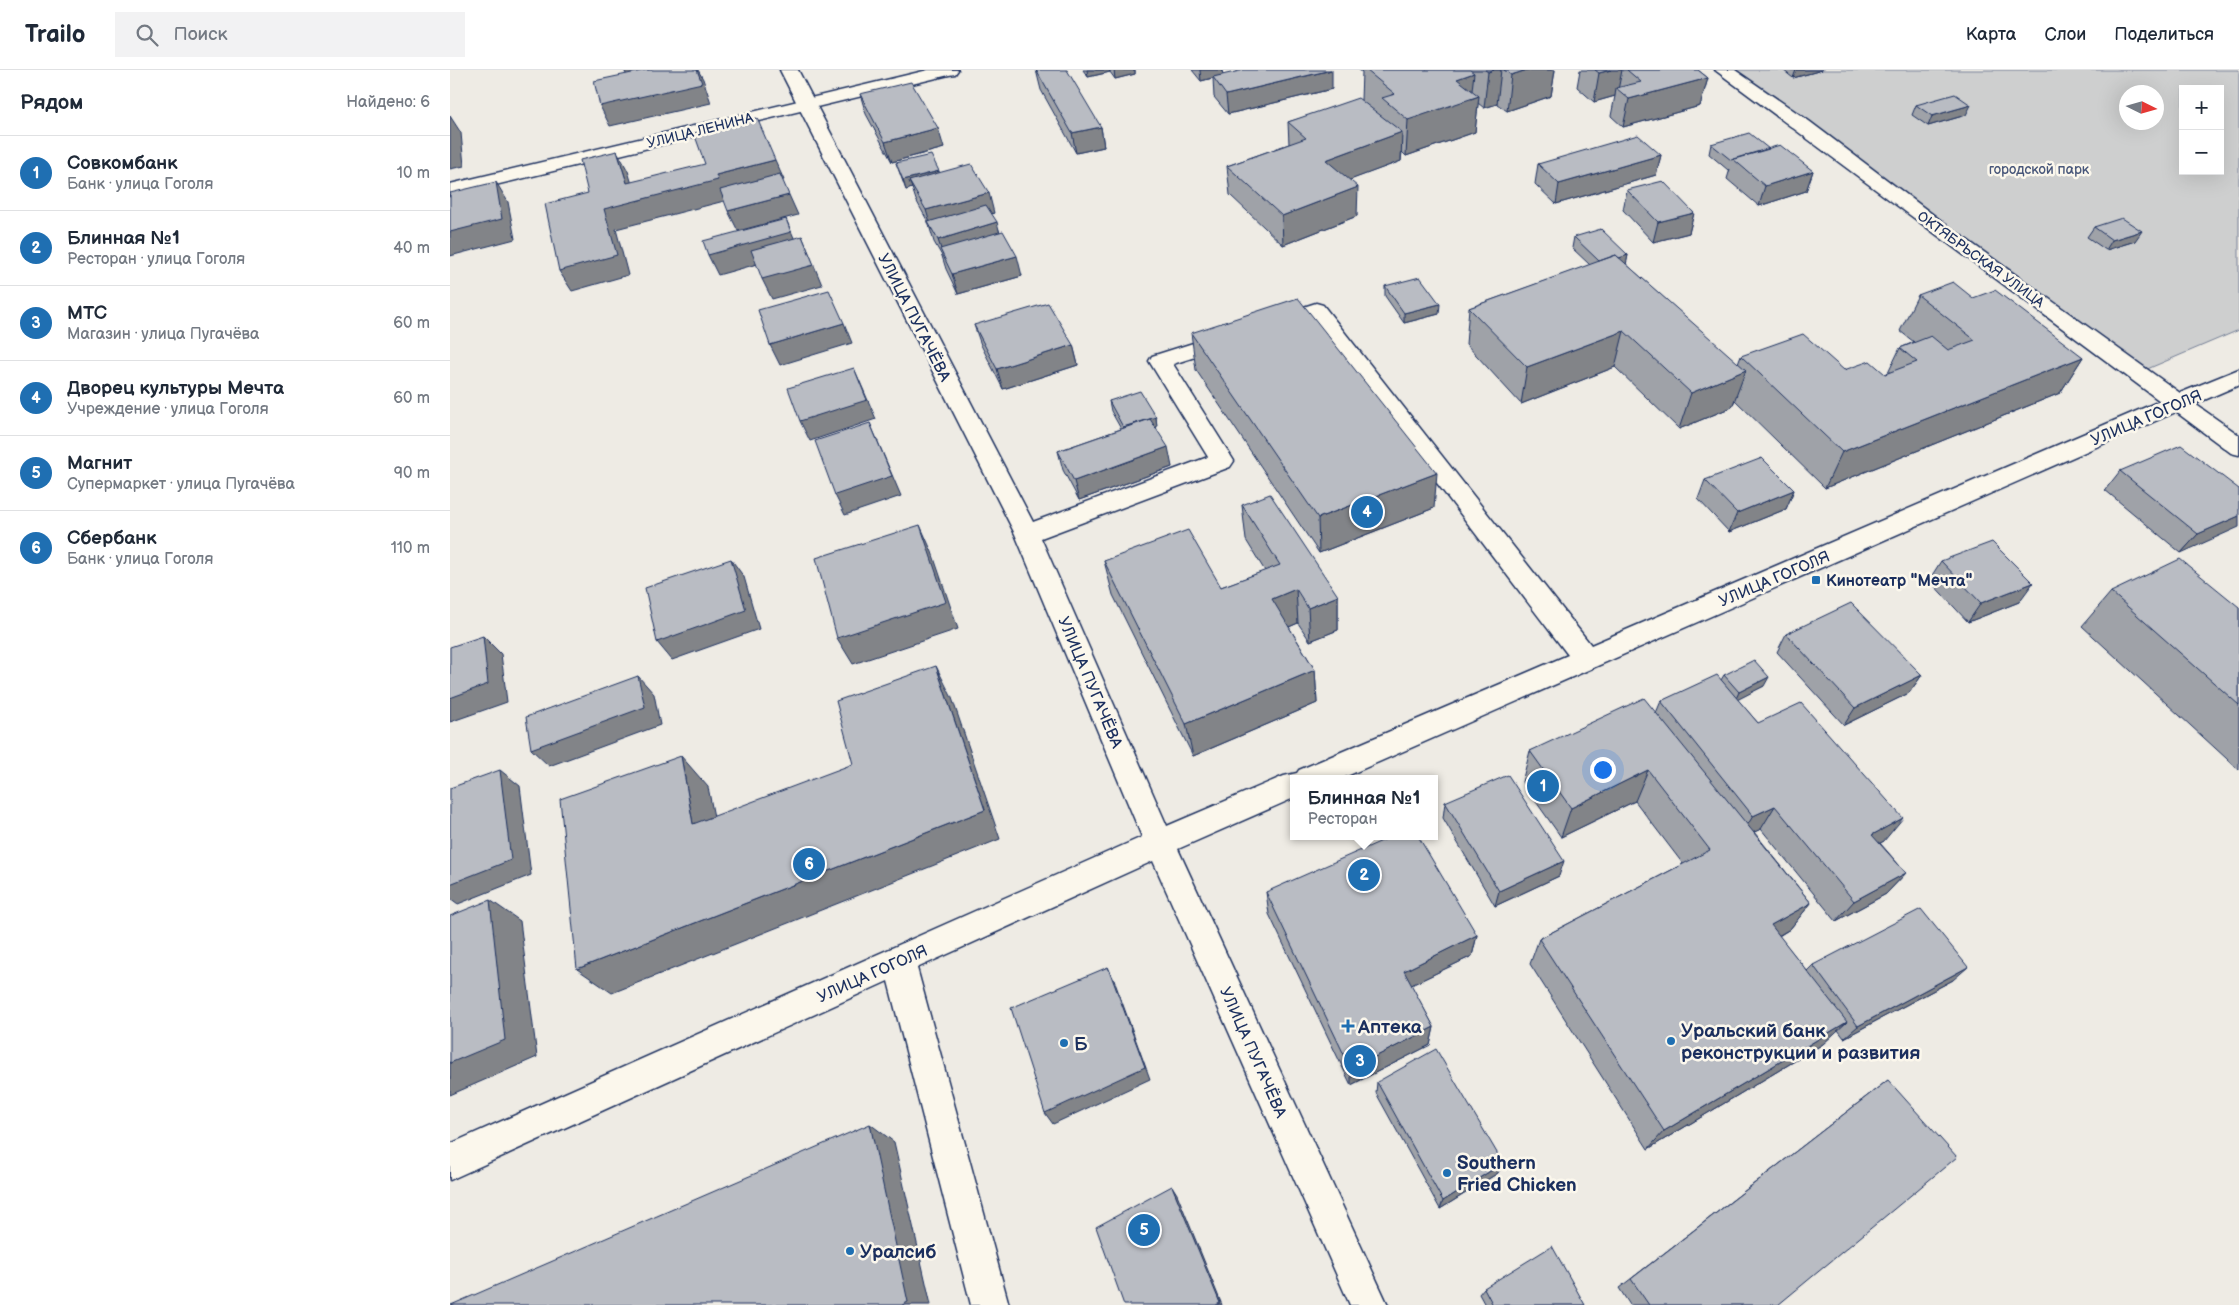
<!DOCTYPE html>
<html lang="ru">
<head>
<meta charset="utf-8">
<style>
	:root { --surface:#fff; --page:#f2f2f3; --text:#1f2937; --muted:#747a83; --line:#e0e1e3; --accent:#1f6fb2 }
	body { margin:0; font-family:"Balsamiq Sans",sans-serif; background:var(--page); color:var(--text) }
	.controls { position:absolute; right:15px; top:15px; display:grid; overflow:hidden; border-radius:0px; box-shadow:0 5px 20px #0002 }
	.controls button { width:45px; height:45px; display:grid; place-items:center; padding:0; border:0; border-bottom:1px solid var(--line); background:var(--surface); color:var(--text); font:25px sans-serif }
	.compass { position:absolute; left:1669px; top:15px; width:45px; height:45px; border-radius:50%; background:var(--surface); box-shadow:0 5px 20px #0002; rotate:95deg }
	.you { position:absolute; left:1152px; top:699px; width:18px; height:18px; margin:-12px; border:4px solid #fff; border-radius:50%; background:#1a73e8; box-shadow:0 0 0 8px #1a73e833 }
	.badge { display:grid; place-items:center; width:32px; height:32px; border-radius:50%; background:var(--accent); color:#fff; font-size:16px; font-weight:700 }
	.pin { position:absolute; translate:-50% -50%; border:2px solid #fff; box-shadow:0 1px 5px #0006 }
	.popup { position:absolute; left:840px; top:705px; width:148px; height:65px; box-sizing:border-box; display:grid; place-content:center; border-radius:0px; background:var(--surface); filter:drop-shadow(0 1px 4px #0005); font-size:16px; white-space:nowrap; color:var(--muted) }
	.popup b { font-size:19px; color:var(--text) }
	.popup::after { content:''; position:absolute; left:50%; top:100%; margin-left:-10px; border:10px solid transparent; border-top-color:var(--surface) }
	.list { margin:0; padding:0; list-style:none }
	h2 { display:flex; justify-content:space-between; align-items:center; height:65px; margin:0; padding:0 20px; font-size:21px }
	h2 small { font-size:16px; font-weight:400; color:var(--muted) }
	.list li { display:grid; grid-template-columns:32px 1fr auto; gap:15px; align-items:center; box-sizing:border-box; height:75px; padding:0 20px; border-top:1px solid var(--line) }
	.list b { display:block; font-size:19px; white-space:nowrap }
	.list p { margin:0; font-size:16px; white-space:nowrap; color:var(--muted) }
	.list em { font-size:16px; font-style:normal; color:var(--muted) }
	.icon { flex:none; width:28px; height:28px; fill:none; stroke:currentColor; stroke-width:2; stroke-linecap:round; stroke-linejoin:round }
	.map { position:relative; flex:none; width:1789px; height:1235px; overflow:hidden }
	header { display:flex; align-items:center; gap:30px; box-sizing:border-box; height:70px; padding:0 25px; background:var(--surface); border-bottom:1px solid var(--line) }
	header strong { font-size:24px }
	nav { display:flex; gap:28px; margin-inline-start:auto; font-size:18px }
	.search { width:350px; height:45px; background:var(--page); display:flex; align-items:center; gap:12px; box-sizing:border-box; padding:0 18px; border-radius:0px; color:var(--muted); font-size:19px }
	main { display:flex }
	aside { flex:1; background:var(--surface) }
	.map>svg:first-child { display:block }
</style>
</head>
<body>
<header>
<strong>Trailo</strong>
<div class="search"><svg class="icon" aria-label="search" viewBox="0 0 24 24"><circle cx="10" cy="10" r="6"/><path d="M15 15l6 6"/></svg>Поиск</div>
<nav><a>Карта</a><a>Слои</a><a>Поделиться</a></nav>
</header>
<main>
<aside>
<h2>Рядом<small>Найдено: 6</small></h2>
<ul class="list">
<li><span class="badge">1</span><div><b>Совкомбанк</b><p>Банк · улица Гоголя</p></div><em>10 m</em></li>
<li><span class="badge">2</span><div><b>Блинная №1</b><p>Ресторан · улица Гоголя</p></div><em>40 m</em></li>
<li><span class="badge">3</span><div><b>МТС</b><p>Магазин · улица Пугачёва</p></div><em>60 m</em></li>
<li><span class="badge">4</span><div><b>Дворец культуры Мечта</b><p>Учреждение · улица Гоголя</p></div><em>60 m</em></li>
<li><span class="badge">5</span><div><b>Магнит</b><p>Супермаркет · улица Пугачёва</p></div><em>90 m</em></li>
<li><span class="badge">6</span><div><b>Сбербанк</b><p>Банк · улица Гоголя</p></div><em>110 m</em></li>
</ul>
</aside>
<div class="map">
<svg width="1789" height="1235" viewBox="0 0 1789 1235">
	<rect width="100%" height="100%" fill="#eeebe4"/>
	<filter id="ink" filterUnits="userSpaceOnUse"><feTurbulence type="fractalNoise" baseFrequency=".02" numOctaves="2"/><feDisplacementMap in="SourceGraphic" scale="10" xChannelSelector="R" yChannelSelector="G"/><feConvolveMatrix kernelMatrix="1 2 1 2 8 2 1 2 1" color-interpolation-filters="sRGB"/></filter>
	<g filter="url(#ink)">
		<path fill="#cecfcf" stroke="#747f96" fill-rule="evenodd" d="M1283,0H1789V260L1695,300ZM1733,19H1770V101H1733ZM1676,22H1706V52H1676Z"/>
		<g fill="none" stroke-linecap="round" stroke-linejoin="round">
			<defs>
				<path id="minor" d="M330,0H348L583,452L758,387L699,291L702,286L778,262L786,264L789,269L786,274L723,294L784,391L780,397L591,468L717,756L834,706L847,703L849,700L1118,585L862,249L824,261L816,259L813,254L816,249L866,233L873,235L1141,575L1710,331L1265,0H1285L1359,51L1506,162L1730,323L1789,299V315L1745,334L1789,365V385L1781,383L1726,342L890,709H844V728L728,779L938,1235H900L703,791L467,898L559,1235H521L438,911L0,1110V1074L692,767L565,464Z"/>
				<path id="major" d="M478,0H508L505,4L499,5L0,126V114Z"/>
			</defs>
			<use href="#minor" stroke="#1b2f5e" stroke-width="3"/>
			<use href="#major" stroke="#1b2f5e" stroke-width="3"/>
			<use href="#minor" fill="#fbf7ec" fill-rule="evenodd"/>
			<use href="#major" fill="#fbf7ec" fill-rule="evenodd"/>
		</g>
		<path fill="#9fa2a8" stroke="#1b2f5e" d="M586,0L651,57L654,77L626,83L591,20Z
			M633,0H685V4L665,9L660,2L638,7Z
			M742,0H772L773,5L882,19L778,44L764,27L763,8L751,11Z
			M909,0H1105L1101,26L1057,41L1047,34L1034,38L1028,33L1025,62L956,86L952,82L951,91L899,110L907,146L833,175L780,125L777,96L839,74L838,52L911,30L912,2Z
			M1130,0H1248L1258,8L1250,36L1173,57L1161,46L1165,26L1144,32L1127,17Z
			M1333,0H1372L1343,8Z
			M410,24L494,78L442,92L416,44Z
			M1466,35L1516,45L1478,56L1462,45Z
			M1261,74L1319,79L1363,101L1356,121L1309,136L1277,109L1280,99L1278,100L1259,84Z
			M1211,85L1206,105L1106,134L1085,114L1088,94Z
			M446,93L489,103L544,143L541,144L572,206L508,224L496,199L492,186L484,172L478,152L466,130L462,118L456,120Z
			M1177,120L1244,143L1239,163L1203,172L1173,140Z
			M1644,157L1685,171L1656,180L1637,167Z
			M1124,167L1178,185L1176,194L1288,294L1291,286L1394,300L1435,304L1438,303L1450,278L1464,272L1450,261L1468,225L1523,228L1633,287L1610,323L1375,418L1285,330L1282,337L1229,359L1165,297L1071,334L1016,274L1019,238L1140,195L1122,178Z
			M935,216L989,244L954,253L935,226Z
			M524,255L623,275L628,295L553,319L531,275Z
			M741,263L984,438L869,483L746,300Z
			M659,331L706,347L707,357H706L722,397L629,430L613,400L608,381L671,359L661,341Z
			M1670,401L1789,419L1731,483L1655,420Z
			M1255,410L1344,420L1336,439L1279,462L1248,429Z
			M792,435L888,526V560L860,571L848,553L839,557L865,600L867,633L743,686L663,525L654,491L771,517L815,501L796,470Z
			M1491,491L1569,532L1518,552L1479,510Z
			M1661,522L1789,537V700L1632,556Z
			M1336,564L1472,605L1459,623L1394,655L1327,582Z
			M1274,605L1314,616L1287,629L1308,653L1434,771L1430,773L1456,803L1436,824L1386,851L1311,759L1304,762L1361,833L1340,859L1329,866L1357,901L1363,895L1503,910L1394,968L1388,960L1373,974L1198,1079L1080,894L1089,869L1233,794L1185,731L1111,767L1072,712L1080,681L1206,643L1211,631L1271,610Z
			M995,732L1109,806L1045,836L993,748Z
			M816,822L1027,865L1022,886L961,915L984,957L980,975L901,1015L819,844Z
			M1438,1010L1328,1235H1180L1169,1218Z
			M927,1012L1048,1103L990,1139L926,1023Z
			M1034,1218L1135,1235H1035L1029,1224Z"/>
		<path fill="#828488" stroke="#1b2f5e" d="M174,0H199L177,6Z
			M247,0H248L253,9L261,33L160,56L150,36Z
			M637,0H660V2L638,7Z
			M664,0H685V4L665,9Z
			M750,0H772L773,5L751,11Z
			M882,0V19L778,44L776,25Z
			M1044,0H1051L1047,34L1034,38L1038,2Z
			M1077,0H1105L1101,26L1057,41L1061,5Z
			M1161,0H1172L1168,20L1166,18L1165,26L1144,32L1149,3Z
			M1346,0H1372L1343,8Z
			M1024,3L1021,29L1029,26L1025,62L956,86L958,50L1007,9Z
			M1258,8L1250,36L1173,57L1179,29Z
			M1521,35L1516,45L1478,56L1482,46Z
			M0,46L11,63L14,96L0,99Z
			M651,57L654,77L626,83L622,63Z
			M488,58L494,78L442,92L435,72Z
			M952,62L951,91L876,119V90Z
			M167,81L178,101L187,131L266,105L325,90L334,110L276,125L278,130L166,159L178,205L122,221L109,201L154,139L177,113Z
			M1211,85L1206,105L1106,134L1109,114Z
			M489,101L492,111H459L462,118L456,120L453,110Z
			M1363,101L1356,121L1309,136L1315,116Z
			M46,112L58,132L65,169L0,186V162Z
			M908,117L907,146L833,175L832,146Z
			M539,123L544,143L482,160L476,140Z
			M339,125L348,145L288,161L278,141Z
			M1244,143L1239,163L1203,172L1208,152Z
			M336,149L350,182L268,205L258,185Z
			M547,152L552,172L493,185L488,170Z
			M1692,161L1685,171L1656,180L1662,170Z
			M352,166L372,215L322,229L312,209Z
			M1178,185L1176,195L1152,193Z
			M567,186L572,206L508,224L502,204Z
			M990,234L989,244L954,253V243Z
			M394,253L402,273L330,295L320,275Z
			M1174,261L1165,297L1071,334L1077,297Z
			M623,275L628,295L553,319L547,299Z
			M1633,287L1610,323L1375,418L1392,382Z
			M404,298L426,349L360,371L350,351Z
			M1296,300L1282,337L1229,359L1241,323Z
			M706,347L707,357L675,367L673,357Z
			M420,353L451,426L395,445L385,425Z
			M718,377L722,397L629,430L624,411Z
			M987,403L984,438L869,483L868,448Z
			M1344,420L1336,439L1279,462L1287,443Z
			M1789,446V457L1731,483L1748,464Z
			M470,455L482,482L508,559L403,594L387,568Z
			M281,489L294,507L309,559L222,590L207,572Z
			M1583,513L1569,532L1518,552L1531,533Z
			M846,519L848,553L825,563L822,529Z
			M888,526V560L860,571L858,538Z
			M33,566L51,584L57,632L0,652V628Z
			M486,596L502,628L550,769L162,923L127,899L535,740Z
			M865,600L867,633L743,686L736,654Z
			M1472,605L1459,623L1394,655L1405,638Z
			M188,606L204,624L210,655L99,696L81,679Z
			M1319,607L1314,616L1285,631L1289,622Z
			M231,686L258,717L271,782L243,754Z
			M50,700L70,716L81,805L8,834L0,828V814Z
			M1198,700L1185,731L1111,767L1121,738Z
			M1325,736L1311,759L1289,769L1303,746Z
			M1453,748L1434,771L1404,787L1422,765Z
			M1114,791L1109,806L1045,836L1049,821Z
			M1456,803L1436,824L1386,851L1404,831Z
			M40,830L70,851L87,987L0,1025V993Z
			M1361,833L1340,859L1302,881L1321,855Z
			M1027,865L1022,886L951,920L954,901Z
			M658,897L664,910L700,1009L603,1054L595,1043Z
			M1518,897L1503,910L1394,968L1408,956Z
			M1397,952L1373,974L1198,1079L1214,1061Z
			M984,957L980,975L901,1015V999Z
			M420,1054L444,1072L481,1235H452Z
			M1053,1093L1048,1103L990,1139L993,1131Z
			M722,1116L727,1124L772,1235H766Z"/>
		<path fill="#b9bcc3" stroke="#1b2f5e" d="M196,0H247L252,13L150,36L144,11Z
			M586,0H617L651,57L622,63Z
			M794,0H881L776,25L763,7Z
			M916,0H1020L1024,3L1007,9L1029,26L958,50L932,28L945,24Z
			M1035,0H1044L1038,2Z
			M1054,0H1077L1061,5Z
			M1145,0H1161L1149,3Z
			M1177,0H1248L1258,8L1179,29L1166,18L1191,12Z
			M461,12L488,58L435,72L410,24Z
			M1505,24L1521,35L1482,46L1466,35Z
			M908,28L952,62L876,90L908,117L832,146L777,96L856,68L838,52Z
			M307,48L325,90L266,105L268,110L154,139L167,185L109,201L95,134L138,123L130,90L167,81L177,113L255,94L244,63Z
			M1299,63L1319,79L1281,90L1261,74Z
			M1188,65L1211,85L1109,114L1088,94Z
			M1330,75L1363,101L1315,116L1283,89Z
			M481,85L489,101L453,110L446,93Z
			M521,94L539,123L476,140L459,111Z
			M330,104L339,125L278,141L270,120Z
			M1213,111L1244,143L1208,152L1177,120Z
			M46,112L52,149L0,162V123Z
			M536,135L547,152L488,170L478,152Z
			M1672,148L1692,161L1662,170L1644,157Z
			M336,149L341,162L258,185L253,171Z
			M1151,159L1178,185L1169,188L1166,185L1149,191L1124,167Z
			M553,161L567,186L502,204L490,179Z
			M352,166L364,195L312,209L301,180Z
			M1166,185L1296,300L1241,323L1174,261L1077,297L1019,238Z
			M970,207L990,234L954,243L935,216Z
			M1503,212L1523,228L1545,220L1633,287L1392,382L1291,286L1353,264L1394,300L1420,291L1435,304L1467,292L1450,278L1481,266L1498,280L1525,270L1468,225Z
			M379,220L394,253L320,275L308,240Z
			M848,228L987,403L868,448L741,263Z
			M598,233L623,275L547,299L524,255Z
			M404,298L417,330L350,351L338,318Z
			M690,321L706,347L673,357L659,331Z
			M700,349L718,377L624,411L608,381Z
			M420,353L442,406L385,425L365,371Z
			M1731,375L1789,419V446L1748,464L1670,401Z
			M1312,388L1344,420L1287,443L1255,410Z
			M820,424L888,526L858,538L846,519L822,529L865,600L736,654L654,491L738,460L771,517L830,495L792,435Z
			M470,455L496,532L387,568L366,488Z
			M1542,472L1583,513L1531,533L1491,491Z
			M281,489L296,540L207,572L195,518Z
			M1730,489L1789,537V635L1661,522Z
			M1401,533L1472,605L1405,638L1336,564Z
			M33,566L38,614L0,628V577Z
			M1304,590L1319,607L1289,622L1274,605Z
			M486,596L535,740L127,899L110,729L231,686L243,754L403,694L386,631Z
			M1267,605L1308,653L1351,633L1453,748L1422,765L1456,803L1404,831L1325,736L1303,746L1211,631Z
			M188,606L195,637L81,679L76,647Z
			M1194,628L1361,833L1321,855L1397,952L1214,1061L1089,869L1260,780L1198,700L1121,738L1080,681Z
			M50,700L61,790L0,814V718Z
			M1058,705L1114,791L1049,821L995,732Z
			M943,766H968L1027,865L954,901L984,957L901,999L816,822Z
			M40,830L55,970L0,993V846Z
			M1471,839L1518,897L1408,956L1363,895Z
			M658,897L695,997L595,1043L561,938Z
			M986,979L1053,1093L993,1131L927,1012Z
			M1438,1010L1507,1087L1328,1235H1199L1181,1209Z
			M420,1054L458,1232L452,1235H1Z
			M722,1116L770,1233L766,1235H674L646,1157Z
			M1102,1176L1135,1235H1043L1034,1218Z"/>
	</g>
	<g fill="#1f6fb2" stroke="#fbf7ec" stroke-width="2">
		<rect x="1361" y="505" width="10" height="10" rx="2.5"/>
		<path d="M895.5 948.5h5v5h5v5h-5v5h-5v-5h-5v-5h5z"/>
		<circle cx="1221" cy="971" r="5"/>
		<circle cx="614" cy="973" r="5"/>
		<circle cx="997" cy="1103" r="5"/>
		<circle cx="400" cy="1181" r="5"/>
	</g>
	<g text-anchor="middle" stroke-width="5" stroke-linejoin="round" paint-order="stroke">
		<g font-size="14" fill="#1b2f5e" stroke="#fbf7ec">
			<text transform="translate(250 60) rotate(-14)" y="5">УЛИЦА ЛЕНИНА</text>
			<text transform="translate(1531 189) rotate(36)" y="5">ОКТЯБРЬСКАЯ УЛИЦА</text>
		</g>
		<g font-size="14" fill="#48577a" stroke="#fbf7ec">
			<text x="1589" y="104">городской парк</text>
		</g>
		<g font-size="16" fill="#1b2f5e" stroke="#fbf7ec">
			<text transform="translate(465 247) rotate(63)" y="6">УЛИЦА ПУГАЧЁВА</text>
			<text transform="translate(1696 347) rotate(-23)" y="6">УЛИЦА ГОГОЛЯ</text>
			<text transform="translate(1324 508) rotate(-23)" y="6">УЛИЦА ГОГОЛЯ</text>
			<text transform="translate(641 612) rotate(67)" y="6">УЛИЦА ПУГАЧЁВА</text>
			<text transform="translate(422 903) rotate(-24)" y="6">УЛИЦА ГОГОЛЯ</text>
			<text transform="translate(804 982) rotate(66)" y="6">УЛИЦА ПУГАЧЁВА</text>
		</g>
		<g font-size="16" font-weight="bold" fill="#1b2f5e" stroke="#fbf7ec" text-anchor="start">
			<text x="1376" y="516">Кинотеатр "Мечта"</text>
		</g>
		<g font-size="19" font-weight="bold" fill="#1b2f5e" stroke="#fbf7ec" text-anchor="start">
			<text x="908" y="963">Аптека</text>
			<text x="1231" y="967">Уральский банк<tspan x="1231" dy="22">реконструкции и развития</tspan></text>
			<text x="624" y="980">Б</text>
			<text x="1007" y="1099">Southern<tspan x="1007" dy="22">Fried Chicken</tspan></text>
			<text x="410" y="1188">Уралсиб</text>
		</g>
	</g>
</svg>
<div class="controls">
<button>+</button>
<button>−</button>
</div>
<svg class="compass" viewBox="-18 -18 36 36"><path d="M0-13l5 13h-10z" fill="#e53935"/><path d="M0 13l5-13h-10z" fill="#747a83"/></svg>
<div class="you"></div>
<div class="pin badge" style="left:1093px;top:716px">1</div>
<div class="pin badge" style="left:914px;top:805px">2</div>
<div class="popup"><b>Блинная №1</b>Ресторан</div>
<div class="pin badge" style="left:910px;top:991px">3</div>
<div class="pin badge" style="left:917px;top:442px">4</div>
<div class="pin badge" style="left:694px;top:1160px">5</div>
<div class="pin badge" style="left:359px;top:794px">6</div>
</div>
</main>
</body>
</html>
